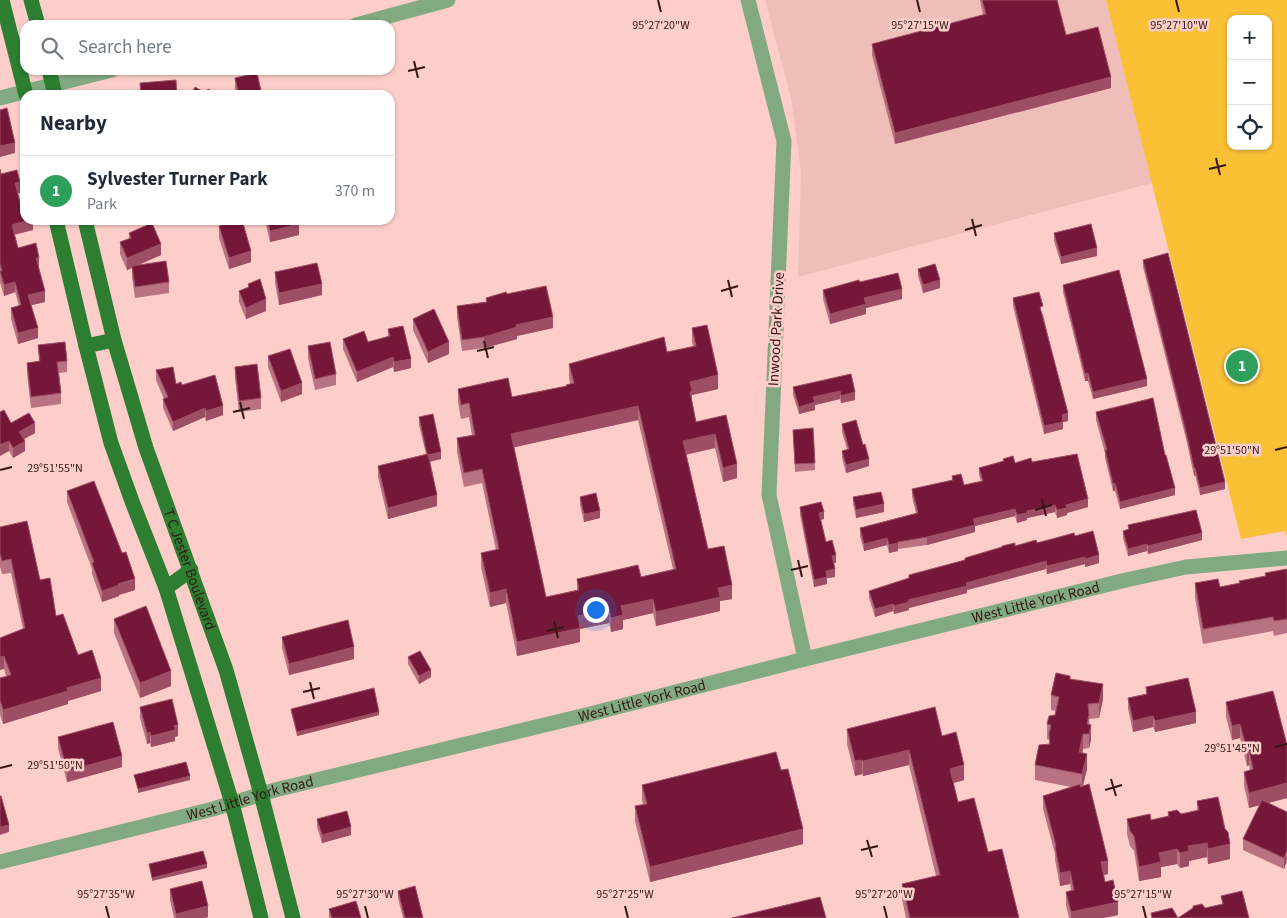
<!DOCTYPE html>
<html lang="en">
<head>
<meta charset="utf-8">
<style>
	:root { --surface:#fff; --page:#f6f6f7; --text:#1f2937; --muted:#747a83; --line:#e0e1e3; --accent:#0f766e }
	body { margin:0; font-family:"Source Sans 3",sans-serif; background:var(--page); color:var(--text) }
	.controls { position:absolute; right:15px; top:15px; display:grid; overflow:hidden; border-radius:10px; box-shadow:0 1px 4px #0004 }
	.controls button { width:45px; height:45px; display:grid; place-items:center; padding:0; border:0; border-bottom:1px solid var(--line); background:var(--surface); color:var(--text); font:25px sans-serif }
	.you { position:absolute; left:595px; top:609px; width:18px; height:18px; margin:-12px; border:4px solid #fff; border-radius:50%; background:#1a73e8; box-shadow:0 0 0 8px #1a73e833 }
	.badge { display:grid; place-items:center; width:32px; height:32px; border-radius:50%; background:var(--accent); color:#fff; font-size:16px; font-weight:700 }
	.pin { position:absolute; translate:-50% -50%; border:2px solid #fff; box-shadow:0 1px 5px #0006 }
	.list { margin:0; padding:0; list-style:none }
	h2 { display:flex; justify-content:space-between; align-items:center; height:65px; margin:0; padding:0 20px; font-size:21px }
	h2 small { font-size:16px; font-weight:400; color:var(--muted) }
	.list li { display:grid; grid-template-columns:32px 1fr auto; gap:15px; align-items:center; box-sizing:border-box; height:70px; padding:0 20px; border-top:1px solid var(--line) }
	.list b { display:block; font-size:19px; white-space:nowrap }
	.list p { margin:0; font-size:16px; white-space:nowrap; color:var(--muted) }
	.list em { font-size:16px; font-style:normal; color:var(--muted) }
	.icon { flex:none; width:28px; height:28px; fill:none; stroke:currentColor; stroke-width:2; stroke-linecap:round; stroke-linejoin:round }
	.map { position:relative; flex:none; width:1287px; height:918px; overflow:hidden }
	.search { position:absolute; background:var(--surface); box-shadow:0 1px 4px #0004; left:20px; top:20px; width:375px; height:55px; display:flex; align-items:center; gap:12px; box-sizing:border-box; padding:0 18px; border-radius:15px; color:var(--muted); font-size:19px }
	.panel { position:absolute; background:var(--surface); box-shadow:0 1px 4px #0004; left:20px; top:90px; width:375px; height:135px; border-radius:15px }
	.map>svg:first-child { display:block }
</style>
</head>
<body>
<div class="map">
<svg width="1287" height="918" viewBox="0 0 1287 918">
	<rect width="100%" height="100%" fill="#fdcec9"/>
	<path fill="#f0beb9" d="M765,0H1106L1152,183L798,277L801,173L791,98Z"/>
	<path fill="#fac036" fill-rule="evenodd" d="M1106,0H1287V536L1285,531L1241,539ZM1231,19H1268V146H1231Z"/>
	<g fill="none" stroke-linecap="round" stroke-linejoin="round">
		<g stroke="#82aa81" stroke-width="15">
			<path d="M748,0L784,141L769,495L805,659"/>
			<path d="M356,25L448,0"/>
			<path d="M0,98L112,70"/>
			<path id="s1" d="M0,862L213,809L275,790L582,716L805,659L1126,580L1186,567L1287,558"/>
		</g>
		<g stroke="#2d7e31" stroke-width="15">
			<path d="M2,0L26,95"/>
			<path d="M31,0L38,25"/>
			<path d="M49,70L55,95"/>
			<path d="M56,220L86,346L111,443L133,504L166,588L232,803L261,918"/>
			<path id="s2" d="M85,220L114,340L146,448L226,670L261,794L293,918"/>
			<path d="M86,346L114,340"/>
			<path d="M166,588L191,570"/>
		</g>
	</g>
	<path fill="#b97281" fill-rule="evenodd" d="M980,0H1057L1066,35L1111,88L895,144L872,55V44L983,15Z
		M235,78L262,95H236L235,89Z
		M0,169L1,174L20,193H18L22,210L33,220V230L14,235L18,248L39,268L45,302L31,305L38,338L18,344L11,319V308L19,306L15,292L4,296L0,282Z
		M116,220H150V222L116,224Z
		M265,220H298L299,235L270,242Z
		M219,226L251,262L229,269L219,238Z
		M129,233L161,255L138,265L169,282V293L135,298L132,277V268L127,270L120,254V242L129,239Z
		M1054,233L1097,256L1061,264L1054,241Z
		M1143,260L1225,489L1200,495L1195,475L1194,476L1187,443L1143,267Z
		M918,269L940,288L923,293L918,276Z
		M275,272L322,295L279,305L275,283Z
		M860,282L902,299L866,308V314L830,324L823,299V290Z
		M248,284L266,311L246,319L239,302V291L248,287Z
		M1063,285L1147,386L1093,399L1088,381H1085L1063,292Z
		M507,294L553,328L517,336V339L484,348L462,351L457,317V306L486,302V298Z
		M1013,298L1043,314L1068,421L1063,422V429L1044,434L1013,306Z
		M413,319L449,354L428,363L413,330Z
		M692,328L718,389L692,395V401L696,422L726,415L737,478L723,482L715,448L686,455L708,549L732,599L720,601V611L656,626L653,613L623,620V629L611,632L609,623L580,629V642L517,656L506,603L490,607L481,567V553L496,550L482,483L464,487L457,452V438L472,435L469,417L461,419L458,402V389L512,397L566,386L570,384L569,378V364L667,352L693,346L692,342ZM638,420L673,569L641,577L577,579V590L546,597L514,447Z
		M388,329L411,368L394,372L393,367L357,382L343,349V339L368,342L388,337Z
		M38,345L67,361V372L59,373L61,393V404L31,408L27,374V363L39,361Z
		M308,346L336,374V385L315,390L308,358Z
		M268,356L302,394L281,402L268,367Z
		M235,367L261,398V409L239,412L235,378Z
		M156,370L176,384L182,385L223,415L206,421L205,417L173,431L163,408V399H164L156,380Z
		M793,387L855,392V400L841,403L840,399L815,405V410L799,414L793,395Z
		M0,412L11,423L35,433L24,439L25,451L13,458L9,451L0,455Z
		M1096,412L1165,455L1175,495L1120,509L1115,491H1113L1105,458V453L1096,420Z
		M419,417L441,459L430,462L437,506L388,519L378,477V466L426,454L419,425Z
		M842,424L863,445L869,466L846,473L842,458V451L847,449L842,432Z
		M813,428L815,470L795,472L793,430Z
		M1003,459L1015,463L1032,462L1088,507L1067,513V515L1057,518L1055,512L1027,518V520L1017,523L1015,516L975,526V532L927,545L898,549V551L889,553L887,545L864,551L860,536V528L916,513L912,497V489L952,480V476L964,485L981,481L979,475V468L1003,461Z
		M67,491L135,590L119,595V596L102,602L92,574V569L67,502Z
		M580,497L600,518L584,522L580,505Z
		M853,497L884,512L856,518L853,504Z
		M800,507L824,519L821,520L826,542L836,563H834L835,577L827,578V584L814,587L800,515Z
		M1128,525L1202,540L1148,554L1147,551L1128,556L1123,538V531L1128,529Z
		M0,527L40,580L56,616L101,691L68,701V704L3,724L0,714V678L6,676L4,669L0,638L23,629L11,573L2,574L0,567Z
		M1075,536L1099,563L1085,567V564L1047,574L1046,569L967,590V593L909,608V610L894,614L893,611L875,617L869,598V591L909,578V575L965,560V558L1015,546Z
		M1287,569V633L1274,636L1273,631L1203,644L1195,598V583L1220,587L1239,583V581L1265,576V573Z
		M114,619L171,686L140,698L114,633Z
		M282,637L354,659L289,675L282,648Z
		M408,657L431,677L419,684L408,664Z
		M1070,679L1103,699L1099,718L1089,719L1091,740L1089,748L1083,749L1082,753L1087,769L1083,786L1108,874L1103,875L1105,882L1118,915L1103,918H1069L1066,905V892L1071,890L1070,884L1060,886L1055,860V854L1043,809V796L1071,787L1035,780V765L1049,744V740L1047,739V724L1055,715L1056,711L1051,710V695Z
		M1146,687L1196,723L1155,732L1153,727L1133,732L1128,709V698L1146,694Z
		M1226,702L1287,745V798L1268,803L1287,812V864L1286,863L1284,869L1243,850V839L1260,805L1249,808L1244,786V772L1250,770L1249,765L1247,766L1240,738L1232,740L1226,717Z
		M140,707L178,736L175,737V741L151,747L150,743L147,744L140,718Z
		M291,709L379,715L297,736L291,712Z
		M847,729L942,736L964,780L953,783L958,802L988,852L1019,918H906L902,899V884L936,876L909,765L863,776L862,774L855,776L847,744Z
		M58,737L122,767L67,782L58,748Z
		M642,785L803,844L650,882L635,821V806L643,804L642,800Z
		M1197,801L1230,859L1208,864L1207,857L1189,861V866L1180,868L1177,864L1161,867V877L1139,881L1134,851L1130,846L1127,834V819L1151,820L1168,817V812L1181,814L1197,811Z
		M317,819L351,835L322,843L317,827Z
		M170,889L208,917L205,918H174L170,900Z
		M398,891L423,918H403L398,898Z
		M329,909L361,918H329Z"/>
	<path fill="#9e4e64" d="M1111,77V88L895,144V133Z
		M15,143V153L0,157V146Z
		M20,182V193L15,194V183Z
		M29,220H33V230L12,235V225Z
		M299,224V235L270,242V231Z
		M161,244V255L127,270V258Z
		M1097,248V256L1061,264V257Z
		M251,251V262L229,269V258Z
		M36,258H39V268L36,269Z
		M940,280V288L923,293V285Z
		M15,282V292L4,296V285Z
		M322,284V295L279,305V293Z
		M902,289V299L866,308V314L830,324V314L864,298Z
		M45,291V302L28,306V295Z
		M266,299V311L246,319V308Z
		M553,317V328L517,336V339L484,348V337L516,325Z
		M38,328V338L18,344V333Z
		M449,342V354L428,363V352Z
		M393,357V367L357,382V372Z
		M411,359V368L394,372V362Z
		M1088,373V381H1085V374Z
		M718,375V389L692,395V405L690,406V382Z
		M1147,379V386L1093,399V392Z
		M302,383V394L281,402V391Z
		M840,391V399L815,405V410L799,414V407L813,397Z
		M855,392V400L841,403V396Z
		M223,406V415L206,421V411Z
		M638,406V420L511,448V434Z
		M205,408V417L173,431V422Z
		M1068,413V421L1063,422V429L1044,434V426L1062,415Z
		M35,423V433L19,442V432Z
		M715,434V448L683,455V441Z
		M9,441V451L0,456V446Z
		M25,441V451L13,458V448Z
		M441,452V459L427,462V455Z
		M869,459V466L846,473V465Z
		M737,464V478L723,482V468Z
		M1194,468H1195V475L1194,476Z
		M1225,482V489L1200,495V488Z
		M1115,483V491H1113V484Z
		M1175,488V495L1120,509V502Z
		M437,495V506L388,519V508Z
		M1088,499V507L1067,513V515L1057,518V510L1066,505Z
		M884,504V512L856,518V510Z
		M1055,505V512L1027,518V520L1017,523V515L1027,511Z
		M1015,509V516L975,526V532L927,545V537L973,519Z
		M600,511V518L584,522V514Z
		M824,512V519L819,520V513Z
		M1202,533V540L1148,554V546Z
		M887,538V545L864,551V544Z
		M898,543V551L889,553V545Z
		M1147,544V551L1128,556V549Z
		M836,555V563H832V556Z
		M1099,555V563L1085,567V559Z
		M1085,557V564L1047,574V566Z
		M1046,561V569L967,590V593L909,608V610L894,614V606L908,600L966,583Z
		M835,569V577L827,578V584L814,587V580L826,571Z
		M135,579V590L119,595V596L102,602V591Z
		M732,585V599L720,601V611L656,626V612L718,588Z
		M506,589V603L490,607V593Z
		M653,599V613L623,620V629L611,632V618L621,606Z
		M893,604V611L875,617V609Z
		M609,609V623L580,629V642L517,656V642L578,616Z
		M354,647V659L289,675V664Z
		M4,656V669L0,670V657Z
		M431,670V677L419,684V676Z
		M171,671V686L140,698V683Z
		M101,678V691L68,701V704L3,724V710L67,688Z
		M1103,684V699L1099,718V703Z
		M379,712V715L297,736V732Z
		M1196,712V723L1155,732V721Z
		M1153,716V727L1133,732V721Z
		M1240,724V738L1232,740V726Z
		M178,725V736L175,737V741L151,747V736Z
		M1091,725V740L1089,748V734Z
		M150,732V743L147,744V733Z
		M1083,734V749L1079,767V752Z
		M909,750V765L863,776V761Z
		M1247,751H1249V765L1247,766Z
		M1087,754V769L1082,789V774Z
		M122,756V767L67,782V771Z
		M862,760V774L855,776V761Z
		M964,765V780L950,784V769Z
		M190,776V780L138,793V789Z
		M1287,783V798L1249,808V793Z
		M9,825V832L0,835V827Z
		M351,827V835L322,843V835Z
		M803,829V844L650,882V867Z
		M1207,843V857L1189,861V866L1180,868V853L1188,846Z
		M1230,844V859L1208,864V849Z
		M1177,849V864L1161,867V877L1139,881V867L1159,853Z
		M1286,852V863L1284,869V858Z
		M1108,861V874L1101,876V862Z
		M207,864V868L152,881V878Z
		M1070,871V884L1060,886V873Z
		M1118,902V915L1103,918H1071V912Z
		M208,906V917L205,918H176V914Z"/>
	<path fill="#751739" stroke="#9e4e64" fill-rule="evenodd" d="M982,0H1057L1066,35L1098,27L1111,77L895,133L872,44L986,14Z
		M257,73L262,95H239L235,78Z
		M176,80L177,95H141L140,83Z
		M195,87L205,93L208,89L219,95H191Z
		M7,108L15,143L0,146V110Z
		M0,169L1,174L17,170L20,182L15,183L22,210L25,209V220H29L12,225L18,248L36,243L39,258H36L45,291L28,295L38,328L18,333L11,308L21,305L15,282L4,285L0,271H2L0,263Z
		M241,220H242L251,251L229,258L219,226Z
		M268,220H298L299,224L270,231Z
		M152,223L161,244L127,258L120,242L131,238L129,233Z
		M1091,224L1097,248L1061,257L1054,233Z
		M1168,253L1225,482L1200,488L1195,468H1194L1187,436L1143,260Z
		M166,261L169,282L135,287L132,266Z
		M317,263L322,284L279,293L275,272Z
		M935,264L940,280L923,285L918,269Z
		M1119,270L1147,379L1093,392L1088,373L1085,374L1063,285Z
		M898,273L902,289L864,298L866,304L830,314L823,290L859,280L860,282Z
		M260,279L266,299L246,308L239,291L249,287L248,284Z
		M546,286L553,317L516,325L517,327L484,337L462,340L457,306L487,302L486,298L506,292L507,294Z
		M1039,292L1043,306L1040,307L1068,413L1062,415L1063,422L1044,426L1013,298Z
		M434,309L449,342L428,352L413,319Z
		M707,325L718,375L690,382L692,391L690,392L696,422L726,415L737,464L723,468L715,434L683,441L708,549L724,546L732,585L718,588L720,597L656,612L653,599L621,606L623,615L611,618L609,609L578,616L580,628L517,642L506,589L490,593L481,553L499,549L482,469L464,473L457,438L475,435L469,403L461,405L458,389L508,378L512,397L567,386L566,385L574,383L569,364L664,337L667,352L696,346L692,328ZM638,406L676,569L641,577L638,565L577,579L579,590L546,597L511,434Z
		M403,326L411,359L394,362L393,357L357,372L343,339L364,331L368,342L390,336L388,329Z
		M65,342L67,361L57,362L61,393L31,397L27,363L40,361L38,345Z
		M330,342L336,374L315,379L308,346Z
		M290,349L302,383L281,391L268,356Z
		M257,364L261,398L239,401L235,367Z
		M173,367L176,384L181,382L182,385L215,375L223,406L206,411L205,408L173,422L163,399L168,397L156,370Z
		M851,374L855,392L841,396L840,391L813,397L815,402L799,407L793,387Z
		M1153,398L1165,455H1166L1175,488L1120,502L1115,483L1113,484L1105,450H1107L1096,412Z
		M4,410L11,423L29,413L35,423L19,432L25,441L13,448L9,441L0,445V412Z
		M433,414L441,452L428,455L427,454L419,417Z
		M856,420L863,445L865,444L869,459L846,465L842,451L849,449L842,424Z
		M813,428L815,463L795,464L793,430Z
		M428,454L437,495L388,508L378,466Z
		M1077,454L1088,499L1066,505L1067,508L1057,510L1055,505L1027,511V513L1017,515L1015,509L973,519L975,525L927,537L898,542V543L889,545L887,538L864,544L860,528L918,513L912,489L953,480L952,476L961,474L964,485L983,481L979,468L1004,461L1003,459L1013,456L1015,463L1031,458L1032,462Z
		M94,481L122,553L126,552L135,579L118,584L119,585L102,591L92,563L94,562L67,491Z
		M881,492L884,504L856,510L853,497Z
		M596,493L600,511L584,514L580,497Z
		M821,502L824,512L819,513L826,542L832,540L836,555L832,556L835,569L826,571L827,577L814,580L800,507Z
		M1196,510L1202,533L1148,546L1147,544L1128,549L1123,531L1129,529L1128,525Z
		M27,521L40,580L50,578L56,616L63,614L78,655L92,650L101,678L67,688L68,691L3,710L0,700V678L11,675L4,656L0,657V638L25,628L11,559L2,561L0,553V527Z
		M1093,531L1099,555L1085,559V557L1047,566L1046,561L966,583L967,586L908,600L909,602L894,606L893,604L875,609L869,591L909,578V575L965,560V558L1002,547V546L1015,543V546L1036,540L1037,543L1074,533L1075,536Z
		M1287,569V619L1274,621L1273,617L1203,629L1195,583L1218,579L1220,587L1240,583L1239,581L1266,576L1265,573Z
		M146,606L171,671L140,683L114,619Z
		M348,620L354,647L289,664L282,637Z
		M420,651L431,670L419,676L408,657Z
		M1056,673L1070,676V679L1103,684L1099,703L1088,704L1089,715L1087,724L1091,725L1089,734H1083L1079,752L1087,754L1082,774L1035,765L1039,745L1050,744L1049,734L1051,725L1047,724L1049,716L1055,715L1059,697L1051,695Z
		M1188,678L1196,712L1155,721L1153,716L1133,721L1128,698L1147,694L1146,687Z
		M374,688L379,712L297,732L291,709Z
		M1273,691L1287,745V783L1249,793L1244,772L1253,769L1249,751H1247L1240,724L1232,726L1226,702Z
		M172,699L178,725L174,726L175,730L151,736L150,732L147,733L140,707Z
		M935,707L942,736L956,732L964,765L950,769L958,802L974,798L988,852L1002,849L1019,918H910L902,884L940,875L909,750L863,761L862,760L855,761L847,729Z
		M113,722L122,756L67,771L58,737Z
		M776,752L781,770L788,769L803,829L650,867L635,806L647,804L642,785Z
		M186,762L190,776L138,789L134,775Z
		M1081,784L1080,787L1089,784L1108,861L1101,862L1105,882L1113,880L1118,902L1071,912L1066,892L1074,890L1070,871L1060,873L1055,846H1056L1043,796Z
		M0,796H1L9,825L0,827Z
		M1218,797L1225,829L1228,832L1230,844L1208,849L1207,843L1188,846L1189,851L1180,853L1177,849L1159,853L1161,862L1139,867L1134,836L1130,831L1127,819L1150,814L1151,820L1169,816L1168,812L1177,810L1181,814L1199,810L1197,801Z
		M1262,800L1287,812V852H1286L1284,858L1243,839Z
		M347,811L351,827L322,835L317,819Z
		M203,851L207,864L152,878L149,864Z
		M202,881L208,906L176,914L170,889Z
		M415,886L423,918H405L398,891Z
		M1242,891L1249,918H1152L1151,913L1172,908L1178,918L1193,908V906L1202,904L1205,908L1223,904L1221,896Z
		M820,897L826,918H732Z
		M356,901L361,918H332L329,909Z"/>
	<path fill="none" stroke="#341816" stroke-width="2" d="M658,0L661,12M917,0L920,12M1176,0L1179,12M414,61L418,78M408,71L425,67M1216,158L1220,175M1209,169L1226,165M972,219L976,236M965,230L982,225M728,280L732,297M721,291L738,286M484,341L488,358M477,351L494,347M240,402L244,419M233,412L250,408M1275,450L1287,447M0,470L12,467M1042,499L1046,516M1035,510L1052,505M798,560L802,577M791,570L808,566M554,621L558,638M547,631L564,627M310,682L314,699M303,692L320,688M1275,747L1287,744M0,768L12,765M1111,779L1116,796M1105,790L1122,785M867,840L872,857M861,850L878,846M106,906L109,918M365,906L368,918M625,906L628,918M884,906L887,918M1143,906L1146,918"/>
	<g text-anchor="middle" stroke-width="5" stroke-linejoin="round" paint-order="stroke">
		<g font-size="15" fill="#341816" stroke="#fdcec9">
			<text transform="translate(776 329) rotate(-87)" y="5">Inwood Park Drive</text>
			<text dy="5" stroke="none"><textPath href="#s2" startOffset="365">T C Jester Boulevard</textPath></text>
			<text dy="5" stroke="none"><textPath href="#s1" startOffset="1068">West Little York Road</textPath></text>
			<text dy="5" stroke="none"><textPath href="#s1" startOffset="662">West Little York Road</textPath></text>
			<text dy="5" stroke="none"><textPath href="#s1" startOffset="258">West Little York Road</textPath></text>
		</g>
	</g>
	<g font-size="12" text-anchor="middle" fill="#341816" stroke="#fdcec9" stroke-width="5" stroke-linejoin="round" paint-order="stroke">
		<text x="661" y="29">95°27'20"W</text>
		<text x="920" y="29">95°27'15"W</text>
		<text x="1179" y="29">95°27'10"W</text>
		<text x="1232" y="454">29°51'50"N</text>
		<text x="55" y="472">29°51'55"N</text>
		<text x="1232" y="752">29°51'45"N</text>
		<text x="55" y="769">29°51'50"N</text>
		<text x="106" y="898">95°27'35"W</text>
		<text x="365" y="898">95°27'30"W</text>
		<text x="625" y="898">95°27'25"W</text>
		<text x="884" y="898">95°27'20"W</text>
		<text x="1143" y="898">95°27'15"W</text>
	</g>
</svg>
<div class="controls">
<button>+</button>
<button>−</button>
<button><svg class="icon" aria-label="locate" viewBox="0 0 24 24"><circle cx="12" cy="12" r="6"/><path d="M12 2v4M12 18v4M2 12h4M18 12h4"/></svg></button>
</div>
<div class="you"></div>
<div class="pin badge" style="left:1242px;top:366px;background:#2e9e5b">1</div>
<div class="search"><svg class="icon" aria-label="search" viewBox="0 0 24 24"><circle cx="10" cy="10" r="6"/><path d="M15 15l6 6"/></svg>Search here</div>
<section class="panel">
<h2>Nearby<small></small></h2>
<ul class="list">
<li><span class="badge" style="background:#2e9e5b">1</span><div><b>Sylvester Turner Park</b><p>Park</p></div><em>370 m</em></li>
</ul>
</section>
</div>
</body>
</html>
